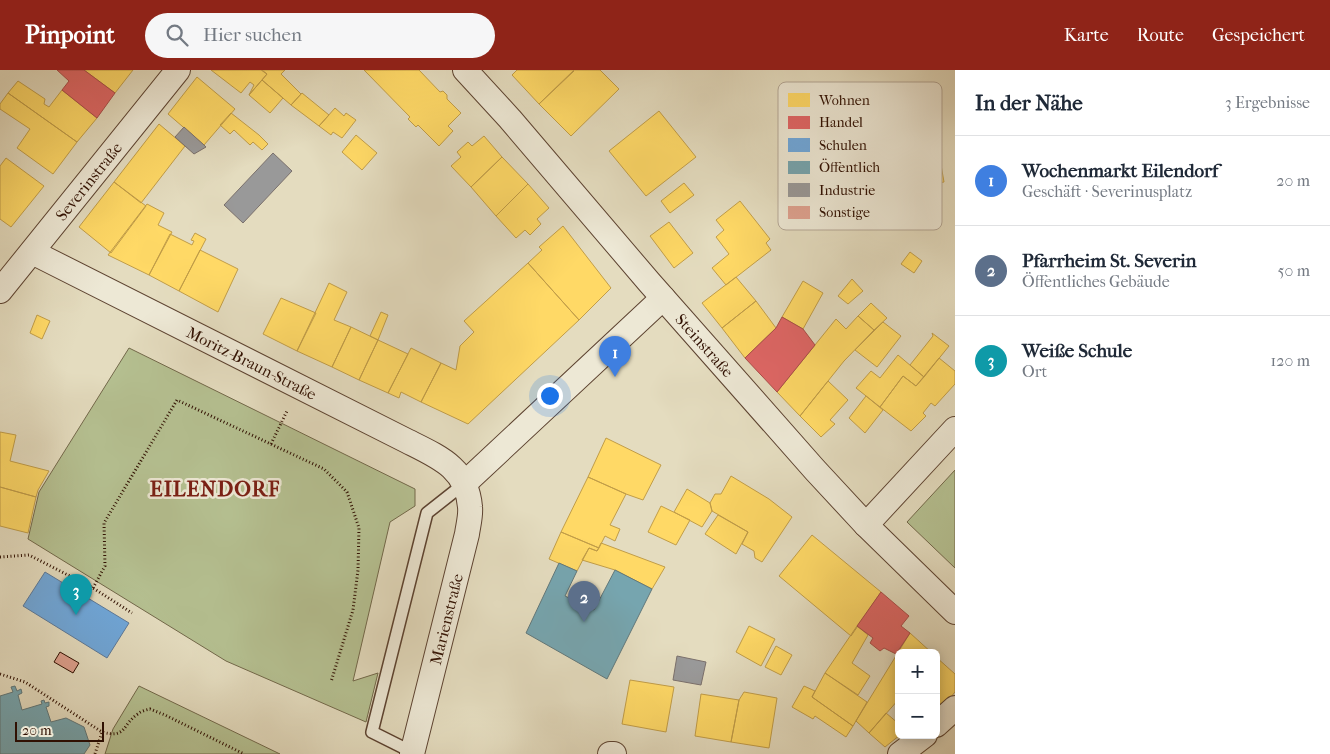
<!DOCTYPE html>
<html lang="de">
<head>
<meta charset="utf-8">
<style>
	:root { --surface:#fff; --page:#f6f6f7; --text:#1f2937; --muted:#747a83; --line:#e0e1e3; --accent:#8f2418 }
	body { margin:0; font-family:"IM FELL French Canon",serif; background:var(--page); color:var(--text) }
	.controls { position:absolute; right:15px; bottom:15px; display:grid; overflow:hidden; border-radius:8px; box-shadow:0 2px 12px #0003 }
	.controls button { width:45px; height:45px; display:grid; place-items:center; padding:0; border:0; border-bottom:1px solid var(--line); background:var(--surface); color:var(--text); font:25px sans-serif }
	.scale { position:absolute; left:15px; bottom:12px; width:89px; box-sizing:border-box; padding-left:5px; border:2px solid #301002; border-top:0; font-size:14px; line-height:18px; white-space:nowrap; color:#301002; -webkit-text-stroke:4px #ede8d5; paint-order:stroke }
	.you { position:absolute; left:549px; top:325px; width:18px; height:18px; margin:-12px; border:4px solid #fff; border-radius:50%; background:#1a73e8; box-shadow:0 0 0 8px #1a73e833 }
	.badge { display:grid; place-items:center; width:32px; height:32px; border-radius:50%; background:var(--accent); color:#fff; font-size:16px; font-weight:700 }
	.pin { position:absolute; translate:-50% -41px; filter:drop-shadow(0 1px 2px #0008) }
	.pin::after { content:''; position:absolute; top:26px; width:18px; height:15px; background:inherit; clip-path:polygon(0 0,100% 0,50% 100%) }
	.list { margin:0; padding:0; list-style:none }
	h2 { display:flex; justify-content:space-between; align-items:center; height:65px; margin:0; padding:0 20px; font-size:21px }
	h2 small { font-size:16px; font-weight:400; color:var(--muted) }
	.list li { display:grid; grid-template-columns:32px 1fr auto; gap:15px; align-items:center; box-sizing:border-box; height:90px; padding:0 20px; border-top:1px solid var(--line) }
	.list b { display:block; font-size:19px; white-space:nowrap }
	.list p { margin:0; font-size:16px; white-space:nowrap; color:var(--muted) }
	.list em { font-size:16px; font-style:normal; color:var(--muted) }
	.icon { flex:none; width:28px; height:28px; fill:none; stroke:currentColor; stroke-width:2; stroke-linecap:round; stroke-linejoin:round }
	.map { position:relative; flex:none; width:955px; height:684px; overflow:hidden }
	header { display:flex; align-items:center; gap:30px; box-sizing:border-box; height:70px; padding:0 25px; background:var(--accent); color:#fff }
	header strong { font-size:24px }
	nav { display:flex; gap:28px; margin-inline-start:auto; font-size:18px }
	.search { width:350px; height:45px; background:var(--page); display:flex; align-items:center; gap:12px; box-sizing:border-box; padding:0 18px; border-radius:28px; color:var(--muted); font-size:19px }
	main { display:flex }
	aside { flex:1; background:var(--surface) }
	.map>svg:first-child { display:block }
</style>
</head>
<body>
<header>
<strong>Pinpoint</strong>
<div class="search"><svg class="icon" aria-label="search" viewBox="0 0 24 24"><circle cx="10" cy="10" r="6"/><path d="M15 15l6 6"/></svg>Hier suchen</div>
<nav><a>Karte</a><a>Route</a><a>Gespeichert</a></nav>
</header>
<main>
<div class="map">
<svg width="955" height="684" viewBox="0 0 955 684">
	<rect width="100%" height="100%" fill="#e4dcbf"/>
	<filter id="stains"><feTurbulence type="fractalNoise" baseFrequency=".004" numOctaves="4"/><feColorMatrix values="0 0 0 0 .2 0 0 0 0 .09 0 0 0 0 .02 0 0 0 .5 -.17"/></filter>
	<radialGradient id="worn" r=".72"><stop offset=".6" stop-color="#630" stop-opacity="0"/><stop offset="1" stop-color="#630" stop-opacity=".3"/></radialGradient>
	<path fill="#b5c091" stroke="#72684a" d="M129,278L415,419V436L390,452L353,611L378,603L366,652L226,591L28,469L39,422Z
		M955,400V498L907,452Z
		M139,616L280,684H105L113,659Z"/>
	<path fill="#ffd966" stroke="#c19d48" d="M84,0H133L115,23Z
		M211,0H261L267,4L249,25L254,15L250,12L241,23Z
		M285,0L281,4L301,24L291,35L262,10L267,4L262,0Z
		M364,0H419L440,22L443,21L447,25V29L461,43L448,56L453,61L439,76L418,55L416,57L408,49L410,47Z
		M517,0H573L574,1L539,34L512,5Z
		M600,0L619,19L571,66L539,34L574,0Z
		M197,7L235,39L204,75L168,44Z
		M262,10L283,28L270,43L249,25Z
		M18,11L45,29L44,34L49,37L62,20L97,48L77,72L8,23Z
		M8,23L77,72L53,104L17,78L30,59L0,39V34Z
		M302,23L329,45L319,56L291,35Z
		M335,38L344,46L346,43L356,50L342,68L333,62L331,65L319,56Z
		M659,41L696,87L646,126L609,81Z
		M231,43L259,65L268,74L262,80L253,72L250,75L234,60L230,64L220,55Z
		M159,54L185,76L141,133L114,112Z
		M356,65L377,83L362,100L342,82Z
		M484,66L502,87L471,117L451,96L461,87L457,82L468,72L472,76Z
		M502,87L528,114L496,146L471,117Z
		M6,88L44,116L11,157L0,149V96Z
		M941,95L944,112L922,116L919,99Z
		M114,112L146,136L111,183L79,157Z
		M684,113L694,125L670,143L661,131Z
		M528,114L549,138L537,149L541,154L530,165L525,160L516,168L496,146Z
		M740,131L770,169L766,173L771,180L726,215L712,198L729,184L716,167L724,160L716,150Z
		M147,134L164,143L158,155L172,162L149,205L108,185Z
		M669,152L693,183L674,198L650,166Z
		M563,156L611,218L579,250L528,193L542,180L539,177Z
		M195,163L206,169L179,221L149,205L170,164L192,175L194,171L191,170Z
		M200,180L238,199L218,242L179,221Z
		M910,182L922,191L914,203L901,194Z
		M528,193L579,250L468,354L421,332L441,293L456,300L460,276L474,262L464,251Z
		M736,207L756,231L722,258L702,233Z
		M852,209L863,221L848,234L838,226Z
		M803,211L823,223L803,259L782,247Z
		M329,213L347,222L334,250L351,257L332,297L297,281Z
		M281,228L316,243L297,281L263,264Z
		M756,231L776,258L745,288L722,258Z
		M871,233L887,248L874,260L858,246Z
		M381,242L388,245L378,270L370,266Z
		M37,245L50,251L42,269L30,263Z
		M858,246L874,260L844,291L800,346L777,322L836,249L846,259Z
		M883,252L901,266L877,297L855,280Z
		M351,257L378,270L359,310L332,297Z
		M932,263L949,276L924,307L910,295L933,266Z
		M378,270L408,284L388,323L359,310Z
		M411,278L441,293L421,332L401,322L399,328L388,323Z
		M898,285L924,307L916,316L903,306L880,337L856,318L871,301L880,308Z
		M939,288L955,301V314L935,336L931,333L923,343L926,346L911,361L880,337L903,306L916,316Z
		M828,311L848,330L830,350L835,354L821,367L800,346Z
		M866,326L883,340L865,363L849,348Z
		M0,362L16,365L10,391L49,401L38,420L36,427L0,417Z
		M606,368L661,395L643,430L626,424L588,407Z
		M731,406L769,429L792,447L762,492L755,488L754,481L742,474L748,462L712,441L710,433L715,424H721Z
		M588,407L626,424L610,455L620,459L615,471L605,466L599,478L561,462Z
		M0,417L36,427L28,463L0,456Z
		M687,419L710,433L712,441L702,457L674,442Z
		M661,436L690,450L676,475L648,462Z
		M718,445L748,462L736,484L705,464Z
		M561,462L599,478L597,481L589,478L577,501L549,489Z
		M812,465L881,522L851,566L779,506Z
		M601,473L665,497L652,519L615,500L582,490L589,478L597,481Z
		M749,556L775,569L761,596L736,582Z
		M857,556L868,565L852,593L870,606L858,625L825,603Z
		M910,563L932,583H899V623L897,625L899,629L869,663L856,651Z
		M776,576L792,585L781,605L765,597Z
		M936,587L955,604V622L939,641L936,638Z
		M825,603L867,632L853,656L812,627Z
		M630,610L674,617L666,662L622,654Z
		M804,616L815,621L812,627L853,656L846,667L815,646L813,649L792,637Z
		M744,622L777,628L769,678L731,672L739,630Z
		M701,624L739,630L731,672L695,666Z
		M886,643L899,654V665H900L885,677L869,663Z"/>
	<path fill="#e06666" stroke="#ab4c48" d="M57,0H84L115,23L97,48L62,20L69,11Z
		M782,247L803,259L815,275L777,322L745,288L776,258Z
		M881,522L909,546L901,556L910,563L896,584L884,578L880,581L870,573L873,568L857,556Z"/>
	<path fill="#6fa8dc" stroke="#5c7a9b" d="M45,502L129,553L107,588L23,536Z"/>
	<path fill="#76a5af" stroke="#61787b" d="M559,493L577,501L565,526L594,540L615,500L652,519L607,609L526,563Z
		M15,616L17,621L21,619L22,623L18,625L22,640L42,634L41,631L44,630L45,633L49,632V636L46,637L51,652L66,648L84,657L90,675L84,684H0V626L13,622L11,617Z"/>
	<path fill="#999" stroke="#7a706c" d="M184,57L204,75L206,77L194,84L185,76L175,67Z
		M273,83L292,101L243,153L224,135Z
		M677,586L706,592L701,615L673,610Z"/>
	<path fill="#dea18f" stroke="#301002" d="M60,582L79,593L73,603L54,592Z"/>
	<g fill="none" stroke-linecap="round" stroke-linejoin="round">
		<defs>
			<path id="lane" d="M412,682L372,662L427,443L465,413"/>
			<g id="street">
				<path id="s1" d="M465,0L510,49L649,212L815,400L866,455L955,542"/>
				<path id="s2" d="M32,182L407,371C439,387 467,398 470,437C471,446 468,456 467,464L412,684"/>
				<path id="s3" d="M0,221L178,0"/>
				<path d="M465,413L663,228"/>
				<path d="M866,455L955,359"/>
				<path d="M936,655L955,638"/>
				<path d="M610,684H614"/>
				<path d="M900,684L925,665"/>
			</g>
		</defs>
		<use href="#lane" stroke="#5d4331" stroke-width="14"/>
		<use href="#street" stroke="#5d4331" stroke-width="26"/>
		<path stroke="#301002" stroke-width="3" stroke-dasharray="1 2.5" stroke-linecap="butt" d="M271,374L287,341
			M0,487L29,485L93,518L132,543
			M93,518L105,496L104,453L177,330L324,399L347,422L359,458L358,500L353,540L331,612
			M0,604L25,612L102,662C127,669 122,654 138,644C141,641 146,640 150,639L165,645L244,684
			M95,684L102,662"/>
		<use href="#lane" stroke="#ede8d5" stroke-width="11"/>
		<use href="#street" stroke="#ede8d5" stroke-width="24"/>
	</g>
	<g text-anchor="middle" stroke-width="5" stroke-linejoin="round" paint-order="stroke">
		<g font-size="16" fill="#301002" stroke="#ede8d5">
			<text dy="6" stroke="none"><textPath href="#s3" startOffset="141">Severinstraße</textPath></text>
			<text dy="6" stroke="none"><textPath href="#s1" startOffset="365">Steinstraße</textPath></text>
			<text dy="6" stroke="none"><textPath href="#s2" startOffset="246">Moritz-Braun-Straße</textPath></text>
			<text transform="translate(446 549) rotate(-76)" y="6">Marienstraße</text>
		</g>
		<g font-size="21" font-weight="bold" letter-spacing="1" fill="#7a1f14" stroke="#ede8d5">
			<text x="215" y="426">EILENDORF</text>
		</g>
	</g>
	<rect x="778" y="12" width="164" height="148" rx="8" fill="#ede8d5" stroke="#b4a796" stroke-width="1"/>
	<rect x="788" y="23" width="22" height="14" fill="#ffd966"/>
	<rect x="788" y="46" width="22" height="13" fill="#e06666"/>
	<rect x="788" y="68" width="22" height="14" fill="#6fa8dc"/>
	<rect x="788" y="91" width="22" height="13" fill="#76a5af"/>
	<rect x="788" y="113" width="22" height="14" fill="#999"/>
	<rect x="788" y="136" width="22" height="13" fill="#dea18f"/>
	<g font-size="14" fill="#301002">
		<text x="819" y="35">Wohnen</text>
		<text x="819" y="57">Handel</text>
		<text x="819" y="80">Schulen</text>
		<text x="819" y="102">Öffentlich</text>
		<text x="819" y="125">Industrie</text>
		<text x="819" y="147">Sonstige</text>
	</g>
	<rect width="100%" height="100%" filter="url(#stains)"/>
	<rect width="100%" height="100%" fill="url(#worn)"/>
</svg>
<div class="controls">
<button>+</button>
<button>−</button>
</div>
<div class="scale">20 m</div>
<div class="you"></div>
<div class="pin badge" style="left:615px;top:307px;background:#3f7fe0">1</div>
<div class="pin badge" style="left:584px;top:552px;background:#5c6f8a">2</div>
<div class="pin badge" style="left:76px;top:545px;background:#0f9aa8">3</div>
</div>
<aside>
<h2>In der Nähe<small>3 Ergebnisse</small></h2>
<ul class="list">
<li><span class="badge" style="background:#3f7fe0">1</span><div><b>Wochenmarkt Eilendorf</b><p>Geschäft · Severinusplatz</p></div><em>20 m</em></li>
<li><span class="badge" style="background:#5c6f8a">2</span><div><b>Pfarrheim St. Severin</b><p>Öffentliches Gebäude</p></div><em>50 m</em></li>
<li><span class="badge" style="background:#0f9aa8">3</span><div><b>Weiße Schule</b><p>Ort</p></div><em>120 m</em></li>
</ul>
</aside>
</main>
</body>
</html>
